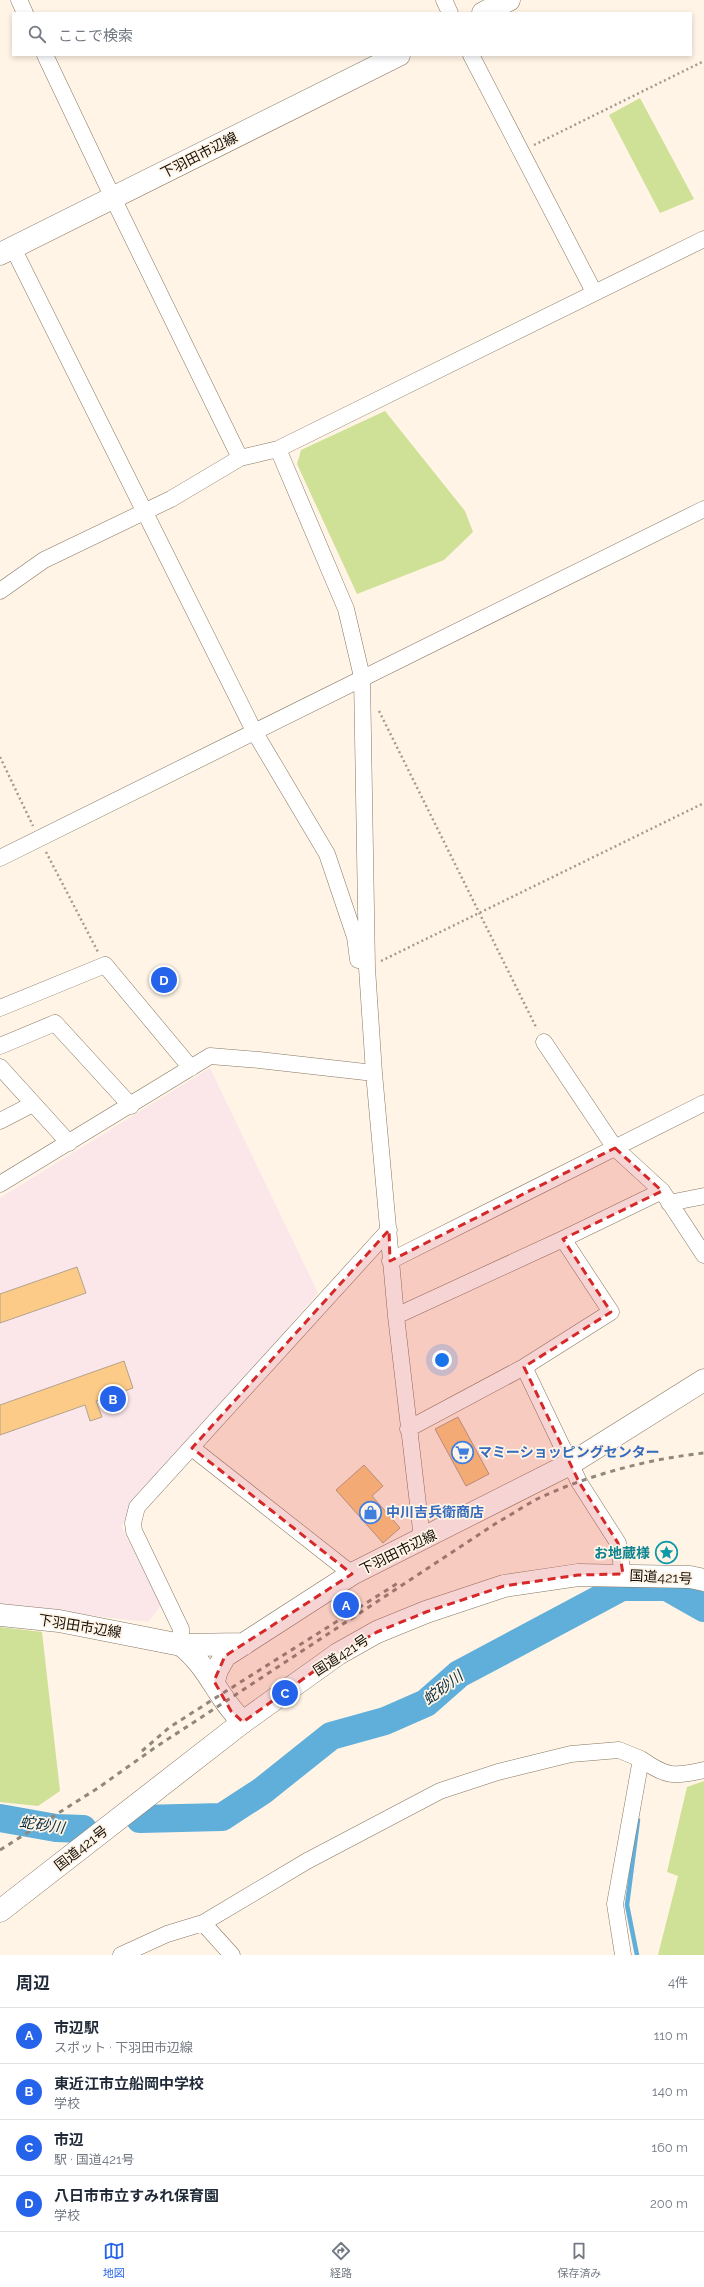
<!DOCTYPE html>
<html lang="ja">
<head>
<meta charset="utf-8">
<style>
	:root { --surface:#fff; --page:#f6f6f7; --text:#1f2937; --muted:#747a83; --line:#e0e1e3; --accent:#2563eb }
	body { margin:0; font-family:Raleway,"Noto Sans JP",sans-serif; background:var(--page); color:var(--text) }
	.you { position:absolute; left:442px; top:1360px; width:14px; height:14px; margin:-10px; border:3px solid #fff; border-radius:50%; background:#1a73e8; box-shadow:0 0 0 6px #1a73e833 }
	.badge { display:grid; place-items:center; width:26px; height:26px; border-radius:50%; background:var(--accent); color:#fff; font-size:13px; font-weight:700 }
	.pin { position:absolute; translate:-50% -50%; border:2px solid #fff; box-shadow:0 1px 4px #0006 }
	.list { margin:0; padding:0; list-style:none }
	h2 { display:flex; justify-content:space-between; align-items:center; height:52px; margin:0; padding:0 16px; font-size:17px }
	h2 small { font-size:13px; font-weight:400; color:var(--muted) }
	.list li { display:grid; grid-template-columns:26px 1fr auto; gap:12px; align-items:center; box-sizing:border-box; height:56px; padding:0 16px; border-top:1px solid var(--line) }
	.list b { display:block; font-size:15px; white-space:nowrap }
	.list p { margin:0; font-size:13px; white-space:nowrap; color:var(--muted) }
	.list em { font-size:13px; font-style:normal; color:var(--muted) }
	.icon { flex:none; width:22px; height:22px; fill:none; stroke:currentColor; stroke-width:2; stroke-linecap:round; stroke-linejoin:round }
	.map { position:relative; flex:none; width:704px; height:1955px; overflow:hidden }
	.search { position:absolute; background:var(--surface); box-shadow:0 2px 6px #0003; left:12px; right:12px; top:12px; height:44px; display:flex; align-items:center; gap:10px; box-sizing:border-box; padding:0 14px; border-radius:0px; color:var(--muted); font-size:15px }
	.sheet { height:276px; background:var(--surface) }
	nav { display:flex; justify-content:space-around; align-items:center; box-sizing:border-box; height:56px; border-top:1px solid var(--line); background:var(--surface); font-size:11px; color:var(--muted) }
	nav a { display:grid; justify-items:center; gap:2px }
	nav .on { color:var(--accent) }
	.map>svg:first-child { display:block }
</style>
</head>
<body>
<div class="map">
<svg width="704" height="1955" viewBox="0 0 704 1955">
	<rect width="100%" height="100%" fill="#fff4e6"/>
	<path fill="#fbe6e9" d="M210,1068L318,1293L134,1506L121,1526L161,1605L148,1622L0,1605V1198Z"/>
	<path fill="#cee196" d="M640,98L694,199L660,213L609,115Z
		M385,411L465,511L473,532L444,560L357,594L297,464L301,450Z
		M0,1627L42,1632L60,1791L38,1806L0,1802Z
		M704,1781V1955H658L678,1876L667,1872L687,1787Z"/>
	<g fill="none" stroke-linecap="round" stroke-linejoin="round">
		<path stroke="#5fafda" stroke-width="4.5" d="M637,1955L627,1905L638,1820"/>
		<path stroke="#5fafda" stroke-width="28" d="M0,1818L56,1828L83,1829
			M140,1819L222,1817L262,1791L331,1736L385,1721L426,1703L459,1674L622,1587H667L704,1608"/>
	</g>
	<path fill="#fbcb87" stroke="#b4a38d" d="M77,1267L86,1293L0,1323V1294Z
		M124,1361L133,1388L96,1401L102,1417L90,1421L85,1405L0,1435V1405Z
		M458,1417L489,1474L466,1486L435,1429Z
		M364,1465L383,1486L372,1496L400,1528L383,1543L336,1490Z"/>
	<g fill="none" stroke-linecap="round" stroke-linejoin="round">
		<defs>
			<path id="minor" d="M19,0L25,13
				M444,0L450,13
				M45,55L113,198L240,458
				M471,55L594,292
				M13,248L254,731L327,854L355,937L358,960
				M278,449L346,609L362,677L367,968L374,1073L396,1316L421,1530L420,1542
				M0,591L44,560L171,499L240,458L278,449L704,239
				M0,858L704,509
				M0,1008L105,965L191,1068
				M544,1042L615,1148L662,1191L704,1255
				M0,1046L55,1023L131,1106
				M0,1067L69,1143
				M0,1121L33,1104
				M0,1184L210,1056L259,1060L374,1073
				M669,1203L704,1196
				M390,1261L704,1103
				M396,1316L563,1239L662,1191
				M524,1367L579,1482L618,1543L623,1574
				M408,1429L524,1367L611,1312L563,1239
				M192,1448L352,1574
				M181,1645V1629L134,1531L133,1523L137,1507L389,1230
				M203,1923L232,1955
				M121,1955L167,1934L203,1923L307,1861L440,1791L498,1772L571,1754L619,1750L641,1759
				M623,1955L615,1904L641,1759C666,1777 674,1777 704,1770"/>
			<path id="secondary" d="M483,13L509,0
				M0,254L399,55
				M0,1615L59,1621L181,1645C209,1666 218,1699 243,1722
				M181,1645L244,1644
				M214,1681L217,1670L225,1656L352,1574L570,1464L704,1380"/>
			<path id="trunk" d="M0,1911L243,1722L338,1654L377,1632L426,1612L504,1586L578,1575L690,1577L704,1580"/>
		</defs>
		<use href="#minor" stroke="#867762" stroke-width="17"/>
		<use href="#secondary" stroke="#867762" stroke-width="23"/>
		<use href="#trunk" stroke="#867762" stroke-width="23"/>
		<path stroke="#a49b90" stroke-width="2.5" stroke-dasharray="2 3" stroke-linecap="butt" d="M534,145L704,61
			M379,711L537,1029
			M0,757L33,826
			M46,852L98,952
			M381,961L704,803"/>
		<use href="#minor" stroke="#fff" stroke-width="16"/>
		<use href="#secondary" stroke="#fff" stroke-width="22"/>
		<use href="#trunk" stroke="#fff" stroke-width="22"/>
		<path stroke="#90887d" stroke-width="3" stroke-dasharray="5 5" stroke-linecap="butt" d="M142,1751L170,1727L220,1695L398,1583
			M0,1850L98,1788L153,1749L498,1522C511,1515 524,1506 537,1499C588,1475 648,1459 704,1453"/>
	</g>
	<path fill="#d62828" fill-opacity="0.2" stroke="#d62828" stroke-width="3" stroke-dasharray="8 5" stroke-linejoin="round" d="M615,1148L662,1191L563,1239L611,1312L524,1367L579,1482L618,1543L623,1574L578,1575L504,1586L426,1612L377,1632L338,1654L243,1722L231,1711L214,1681L225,1656L352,1574L192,1448L389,1230L390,1261Z"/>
	<defs>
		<symbol id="supermarket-ring" viewBox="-11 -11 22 22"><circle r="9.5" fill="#fff4e6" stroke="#3f7fe0" stroke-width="1.5"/><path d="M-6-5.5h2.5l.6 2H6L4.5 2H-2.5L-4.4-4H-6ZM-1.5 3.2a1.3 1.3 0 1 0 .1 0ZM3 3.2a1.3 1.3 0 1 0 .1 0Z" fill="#3f7fe0"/></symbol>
		<symbol id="shop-ring" viewBox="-11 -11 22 22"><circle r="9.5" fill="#fff4e6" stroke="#3f7fe0" stroke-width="1.5"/><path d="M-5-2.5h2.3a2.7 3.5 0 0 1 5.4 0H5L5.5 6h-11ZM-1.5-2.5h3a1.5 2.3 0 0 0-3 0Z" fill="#3f7fe0"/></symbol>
		<symbol id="sight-ring" viewBox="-11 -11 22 22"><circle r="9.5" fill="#fff4e6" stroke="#0f9aa8" stroke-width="1.5"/><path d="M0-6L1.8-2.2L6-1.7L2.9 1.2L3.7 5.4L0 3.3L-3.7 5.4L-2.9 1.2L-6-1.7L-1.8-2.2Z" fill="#0f9aa8"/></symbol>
	</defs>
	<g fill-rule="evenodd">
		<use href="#supermarket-ring" x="450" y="1440" width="25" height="25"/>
		<use href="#shop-ring" x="358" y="1500" width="25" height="25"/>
		<use href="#sight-ring" x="654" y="1540" width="25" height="25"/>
	</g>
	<g text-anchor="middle" stroke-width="3.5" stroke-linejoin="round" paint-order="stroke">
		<g font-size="14" fill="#140e07" stroke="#fff4e6">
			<text transform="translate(199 155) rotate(-27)" y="5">下羽田市辺線</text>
			<text transform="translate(398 1552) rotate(-26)" y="5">下羽田市辺線</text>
			<text transform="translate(661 1577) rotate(3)" y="5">国道421号</text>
			<text transform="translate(80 1626) rotate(9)" y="5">下羽田市辺線</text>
			<text transform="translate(341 1655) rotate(-33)" y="5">国道421号</text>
			<text transform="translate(81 1848) rotate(-38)" y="5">国道421号</text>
		</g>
		<g font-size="14" font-weight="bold" fill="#366cbe" stroke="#fff4e6" text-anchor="start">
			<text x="478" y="1457">マミーショッピングセンター</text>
			<text x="386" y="1517">中川吉兵衛商店</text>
		</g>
		<g font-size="14" font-weight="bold" fill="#0d838f" stroke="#fff4e6" text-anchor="end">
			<text x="650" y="1558">お地蔵様</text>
		</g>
		<g font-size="15" font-style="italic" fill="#072d3f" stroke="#fff4e6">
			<text transform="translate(443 1688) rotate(-37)" y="5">蛇砂川</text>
			<text transform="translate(42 1825) rotate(8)" y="5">蛇砂川</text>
		</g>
	</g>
</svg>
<div class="you"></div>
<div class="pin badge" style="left:346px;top:1605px">A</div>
<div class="pin badge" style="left:113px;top:1399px">B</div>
<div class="pin badge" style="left:285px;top:1693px">C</div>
<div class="pin badge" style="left:164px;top:980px">D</div>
<div class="search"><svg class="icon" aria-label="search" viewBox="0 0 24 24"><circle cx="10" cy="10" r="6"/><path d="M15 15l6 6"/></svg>ここで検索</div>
</div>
<section class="sheet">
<h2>周辺<small>4件</small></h2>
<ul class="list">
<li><span class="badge">A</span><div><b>市辺駅</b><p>スポット · 下羽田市辺線</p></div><em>110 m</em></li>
<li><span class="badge">B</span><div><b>東近江市立船岡中学校</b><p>学校</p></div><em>140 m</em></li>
<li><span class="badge">C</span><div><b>市辺</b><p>駅 · 国道421号</p></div><em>160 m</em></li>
<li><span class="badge">D</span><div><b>八日市市立すみれ保育園</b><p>学校</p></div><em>200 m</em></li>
</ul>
</section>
<nav>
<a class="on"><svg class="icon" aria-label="map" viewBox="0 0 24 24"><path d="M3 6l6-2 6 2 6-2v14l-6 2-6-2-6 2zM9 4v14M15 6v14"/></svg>地図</a>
<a><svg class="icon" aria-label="directions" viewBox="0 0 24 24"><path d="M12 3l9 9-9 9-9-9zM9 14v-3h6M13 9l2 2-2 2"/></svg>経路</a>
<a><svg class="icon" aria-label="saved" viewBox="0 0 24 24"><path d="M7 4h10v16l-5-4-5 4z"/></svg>保存済み</a>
</nav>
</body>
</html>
